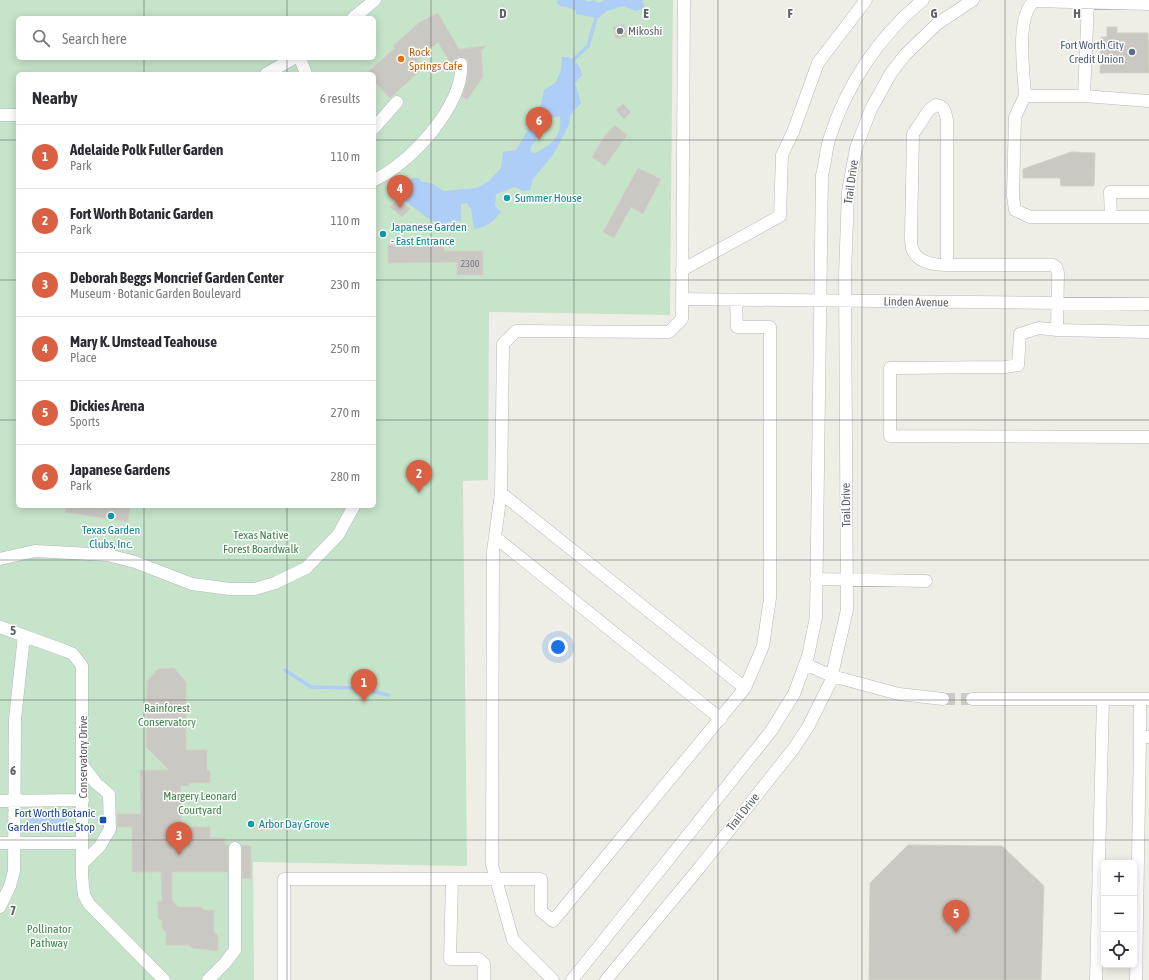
<!DOCTYPE html>
<html lang="en">
<head>
<meta charset="utf-8">
<style>
	:root { --surface:#fff; --page:#f7f7f7; --text:#2b2b33; --muted:#7c7c81; --line:#e1e1e2; --accent:#d96042 }
	body { margin:0; font-family:"Asap Condensed",sans-serif; background:var(--page); color:var(--text) }
	.controls { position:absolute; right:12px; bottom:12px; display:grid; overflow:hidden; border-radius:6px; box-shadow:0 2px 10px #0003 }
	.controls button { width:36px; height:36px; display:grid; place-items:center; padding:0; border:0; border-bottom:1px solid var(--line); background:var(--surface); color:var(--text); font:20px sans-serif }
	.you { position:absolute; left:558px; top:647px; width:14px; height:14px; margin:-10px; border:3px solid #fff; border-radius:50%; background:#1a73e8; box-shadow:0 0 0 6px #1a73e833 }
	.badge { display:grid; place-items:center; width:26px; height:26px; border-radius:50%; background:var(--accent); color:#fff; font-size:13px; font-weight:700 }
	.pin { position:absolute; translate:-50% -33px; filter:drop-shadow(0 1px 2px #0008) }
	.pin::after { content:''; position:absolute; top:21px; width:14px; height:12px; background:inherit; clip-path:polygon(0 0,100% 0,50% 100%) }
	.list { margin:0; padding:0; list-style:none }
	h2 { display:flex; justify-content:space-between; align-items:center; height:52px; margin:0; padding:0 16px; font-size:17px }
	h2 small { font-size:13px; font-weight:400; color:var(--muted) }
	.list li { display:grid; grid-template-columns:26px 1fr auto; gap:12px; align-items:center; box-sizing:border-box; height:64px; padding:0 16px; border-top:1px solid var(--line) }
	.list b { display:block; font-size:15px; white-space:nowrap }
	.list p { margin:0; font-size:13px; white-space:nowrap; color:var(--muted) }
	.list em { font-size:13px; font-style:normal; color:var(--muted) }
	.icon { flex:none; width:22px; height:22px; fill:none; stroke:currentColor; stroke-width:2; stroke-linecap:round; stroke-linejoin:round }
	.map { position:relative; flex:none; width:1149px; height:980px; overflow:hidden }
	.search { position:absolute; background:var(--surface); box-shadow:0 2px 10px #0003; left:16px; top:16px; width:360px; height:44px; display:flex; align-items:center; gap:10px; box-sizing:border-box; padding:0 14px; border-radius:6px; color:var(--muted); font-size:15px }
	.panel { position:absolute; background:var(--surface); box-shadow:0 2px 10px #0003; left:16px; top:72px; width:360px; height:436px; border-radius:6px }
	.map>svg:first-child { display:block }
</style>
</head>
<body>
<div class="map">
<svg width="1149" height="980" viewBox="0 0 1149 980">
	<rect width="100%" height="100%" fill="#efeee6"/>
	<path fill="#c5e4c9" fill-rule="evenodd" d="M0,0H673L670,315L489,312L488,480L463,481L467,866L253,862L254,980H0ZM18,18H374V58H18ZM18,74H374V506H18Z"/>
	<path fill="#aecef7" fill-rule="evenodd" d="M562,0H585L588,2L594,0L599,3L604,0H642L645,8L636,11L623,6L607,11L598,18L576,14V10L558,5L557,1Z
		M562,57C574,56 579,63 582,75L575,83L581,103L570,115L569,125L553,155L533,179L530,190L523,191L515,187L496,194L495,206L501,212C493,222 487,227 474,229L471,209L467,203L461,204V221H451L445,225L429,219L401,198L399,193C405,186 408,174 420,179V181L433,184L444,191L476,188L488,182L501,168L503,152L516,150L539,111L544,90L556,82L561,70ZM560,116C562,130 556,142 544,148C539,150 539,153 533,153L530,150C531,145 534,144 536,140C544,121 536,121 560,116Z
		M29,815H67V824H29Z"/>
	<g fill="none" stroke-linecap="round" stroke-linejoin="round">
		<path stroke="#aecef7" stroke-width="3.5" d="M574,59L588,46L596,18
			M285,670L311,687L359,688L388,695"/>
	</g>
	<path fill="#cac8c3" stroke="#d3d0c5" d="M438,13L459,49L487,46L481,50L483,77L467,100L462,97L467,81L468,61L465,58L458,57L452,66L438,42L417,61L423,68L390,98L374,81V74H366L395,48L393,46L420,22Z
		M624,24L627,36L616,39L613,27Z
		M1107,27H1117V33H1148L1149,73H1100L1101,37H1107Z
		M623,104L631,112L624,119L616,110Z
		M615,125L627,135L605,166L592,157L604,137Z
		M1071,152L1095,153L1094,186H1061L1060,178H1023V169Z
		M638,168L661,179L643,214L631,207L614,238L603,232Z
		M398,199L410,209L402,217L390,207Z
		M388,245H444V251H483V275H457V262L388,263Z
		M66,506H130L128,522L65,512Z
		M174,668L186,682V750H207V771L210,770V783H189V786H181V827H210V838H225V845H228V872H172V900L178,907H201L205,910H214V932L218,935V951L192,948L189,945H166V932L162,928V921L158,918V901H162L161,872H132V827H117V814H141L140,770H169L146,747L147,681L158,669Z
		M242,845L251,846V879L242,878Z
		M908,845L1002,846L1044,886L1041,980H869L870,883Z"/>
	<g fill="none" stroke-linecap="round" stroke-linejoin="round">
		<path stroke="#cbcac6" stroke-width="12" stroke-dasharray="12 6" stroke-linecap="butt" d="M943,699H972"/>
		<defs>
			<path id="minor" d="M1149,4L1034,1C1015,18 1024,71 1025,96H1084L1149,101
				M353,18L375,0
				M300,58L306,74
				M266,74L294,58
				M1025,96L1015,117L1013,196L1015,210L1030,217H1149
				M1084,96L1088,2
				M0,115H18
				M374,128L397,102
				M374,180C409,165 465,104 461,64
				M1111,217L1110,192H1149
				M947,265V120C945,112 945,106 936,105L929,110L913,134L911,235C911,239 911,247 913,251C919,263 936,265 947,265H1053L1056,267L1058,273L1057,330L1149,332
				M682,270L780,216L782,155L793,132L818,63L866,0
				M682,299L1149,304
				M1057,330L1039,328L1020,334L1018,365L1005,367L890,368V436L1149,437
				M501,493L745,688
				M495,537L721,719
				M0,559L35,551L108,555L135,562L192,584L230,589H255L275,583L306,568L338,535L354,506
				M816,579L926,581
				M0,627L66,651L73,654L82,666V876L84,895L89,904L164,980
				M805,664L832,676L899,694L943,699
				M972,699H1149
				M1140,699V737H1149
				M0,801L83,800
				M0,843H82
				M82,864L100,846L110,829L109,794L96,783L83,766
				M452,880L450,959H479L484,964V980
				M0,907L10,886L14,871L15,719L24,636
				M208,980L225,963L235,950V848
				M284,980V879H541V911L553,921L745,688L763,646L770,598V327H737L736,300
				M553,980L513,940L492,865L493,551L501,493L503,344L516,331L669,332L682,319L684,0
				M572,980L771,731L794,694L808,656L816,617L822,175C825,164 826,151 829,140C846,85 879,36 923,0
				M606,980L700,867L794,748L808,727L830,683L847,610L845,275L848,192L856,148L871,109L891,73L905,55L937,24L973,0
				M1096,980L1103,699
				M1136,980L1140,737"/>
		</defs>
		<use href="#minor" stroke="#b6b7bc" stroke-width="13"/>
		<use href="#minor" stroke="#fff" stroke-width="12"/>
	</g>
	<path fill="none" stroke="#5e6065" stroke-width="1" stroke-opacity="0.55" d="M144,0V18M287,0V18M431,0V980M574,0V980M718,0V980M862,0V980M1005,0V980M144,58V74M287,58V74M0,140H18M374,140H1149M0,280H18M374,280H1149M0,420H18M374,420H1149M144,506V980M287,506V980M0,560H1149M0,700H1149M0,840H1149"/>
	<circle fill="#6b7280" stroke="#fff" stroke-width="1.5" cx="620" cy="31" r="4"/>
	<circle fill="#5c6f8a" stroke="#fff" stroke-width="1.5" cx="1132" cy="52" r="4"/>
	<circle fill="#e8710a" stroke="#fff" stroke-width="1.5" cx="401" cy="59" r="4"/>
	<g fill="#0f9aa8" stroke="#fff" stroke-width="1.5">
		<circle cx="507" cy="198" r="4"/>
		<circle cx="383" cy="234" r="4"/>
		<circle cx="111" cy="516" r="4"/>
		<circle cx="251" cy="824" r="4"/>
	</g>
	<rect fill="#1a4fb4" stroke="#fff" stroke-width="1.5" x="99" y="816" width="8" height="8" rx="2"/>
	<g text-anchor="middle" stroke-width="3" stroke-linejoin="round" paint-order="stroke">
		<g font-size="10" fill="#797a7c">
			<text x="470" y="267">2300</text>
		</g>
		<g font-size="12" fill="#5b616d" stroke="#fff" text-anchor="start">
			<text x="628" y="35">Mikoshi</text>
		</g>
		<g font-size="12" fill="#4e5e75" stroke="#fff" text-anchor="end">
			<text x="1124" y="49">Fort Worth City<tspan x="1124" dy="14">Credit Union</tspan></text>
		</g>
		<g font-size="12" fill="#c56008" stroke="#fff" text-anchor="start">
			<text x="409" y="56">Rock<tspan x="409" dy="14">Springs Cafe</tspan></text>
		</g>
		<g font-size="12" fill="#5e6065" stroke="#fff">
			<text transform="translate(851 182) rotate(-82)" y="4">Trail Drive</text>
			<text transform="translate(916 302) rotate(1)" y="4">Linden Avenue</text>
			<text transform="translate(846 505) rotate(-91)" y="4">Trail Drive</text>
			<text transform="translate(83 757) rotate(-90)" y="4">Conservatory Drive</text>
			<text transform="translate(743 812) rotate(-51)" y="4">Trail Drive</text>
		</g>
		<g font-size="12" fill="#0d838f" stroke="#fff" text-anchor="start">
			<text x="515" y="202">Summer House</text>
			<text x="391" y="231">Japanese Garden<tspan x="391" dy="14">- East Entrance</tspan></text>
			<text x="111" y="534" text-anchor="middle">Texas Garden<tspan x="111" dy="14">Clubs, Inc.</tspan></text>
			<text x="259" y="828">Arbor Day Grove</text>
		</g>
		<g font-size="12" fill="#3e844a" stroke="#fff">
			<text x="261" y="539">Texas Native<tspan x="261" dy="14">Forest Boardwalk</tspan></text>
			<text x="167" y="712">Rainforest<tspan x="167" dy="14">Conservatory</tspan></text>
			<text x="200" y="800">Margery Leonard<tspan x="200" dy="14">Courtyard</tspan></text>
			<text x="49" y="933">Pollinator<tspan x="49" dy="14">Pathway</tspan></text>
		</g>
		<g font-size="12" fill="#164399" stroke="#fff" text-anchor="end">
			<text x="95" y="817">Fort Worth Botanic<tspan x="95" dy="14">Garden Shuttle Stop</tspan></text>
		</g>
	</g>
	<g font-size="13" text-anchor="middle" font-weight="bold" fill="#5e6065" stroke="#fff" stroke-width="3" stroke-linejoin="round" paint-order="stroke">
		<text x="503" y="18">D</text>
		<text x="646" y="18">E</text>
		<text x="790" y="18">F</text>
		<text x="934" y="18">G</text>
		<text x="1077" y="18">H</text>
		<text x="13" y="635">5</text>
		<text x="13" y="775">6</text>
		<text x="13" y="915">7</text>
	</g>
</svg>
<div class="controls">
<button>+</button>
<button>−</button>
<button><svg class="icon" aria-label="locate" viewBox="0 0 24 24"><circle cx="12" cy="12" r="6"/><path d="M12 2v4M12 18v4M2 12h4M18 12h4"/></svg></button>
</div>
<div class="you"></div>
<div class="pin badge" style="left:364px;top:702px">1</div>
<div class="pin badge" style="left:419px;top:493px">2</div>
<div class="pin badge" style="left:179px;top:855px">3</div>
<div class="pin badge" style="left:400px;top:208px">4</div>
<div class="pin badge" style="left:956px;top:933px">5</div>
<div class="pin badge" style="left:539px;top:140px">6</div>
<div class="search"><svg class="icon" aria-label="search" viewBox="0 0 24 24"><circle cx="10" cy="10" r="6"/><path d="M15 15l6 6"/></svg>Search here</div>
<section class="panel">
<h2>Nearby<small>6 results</small></h2>
<ul class="list">
<li><span class="badge">1</span><div><b>Adelaide Polk Fuller Garden</b><p>Park</p></div><em>110 m</em></li>
<li><span class="badge">2</span><div><b>Fort Worth Botanic Garden</b><p>Park</p></div><em>110 m</em></li>
<li><span class="badge">3</span><div><b>Deborah Beggs Moncrief Garden Center</b><p>Museum · Botanic Garden Boulevard</p></div><em>230 m</em></li>
<li><span class="badge">4</span><div><b>Mary K. Umstead Teahouse</b><p>Place</p></div><em>250 m</em></li>
<li><span class="badge">5</span><div><b>Dickies Arena</b><p>Sports</p></div><em>270 m</em></li>
<li><span class="badge">6</span><div><b>Japanese Gardens</b><p>Park</p></div><em>280 m</em></li>
</ul>
</section>
</div>
</body>
</html>
